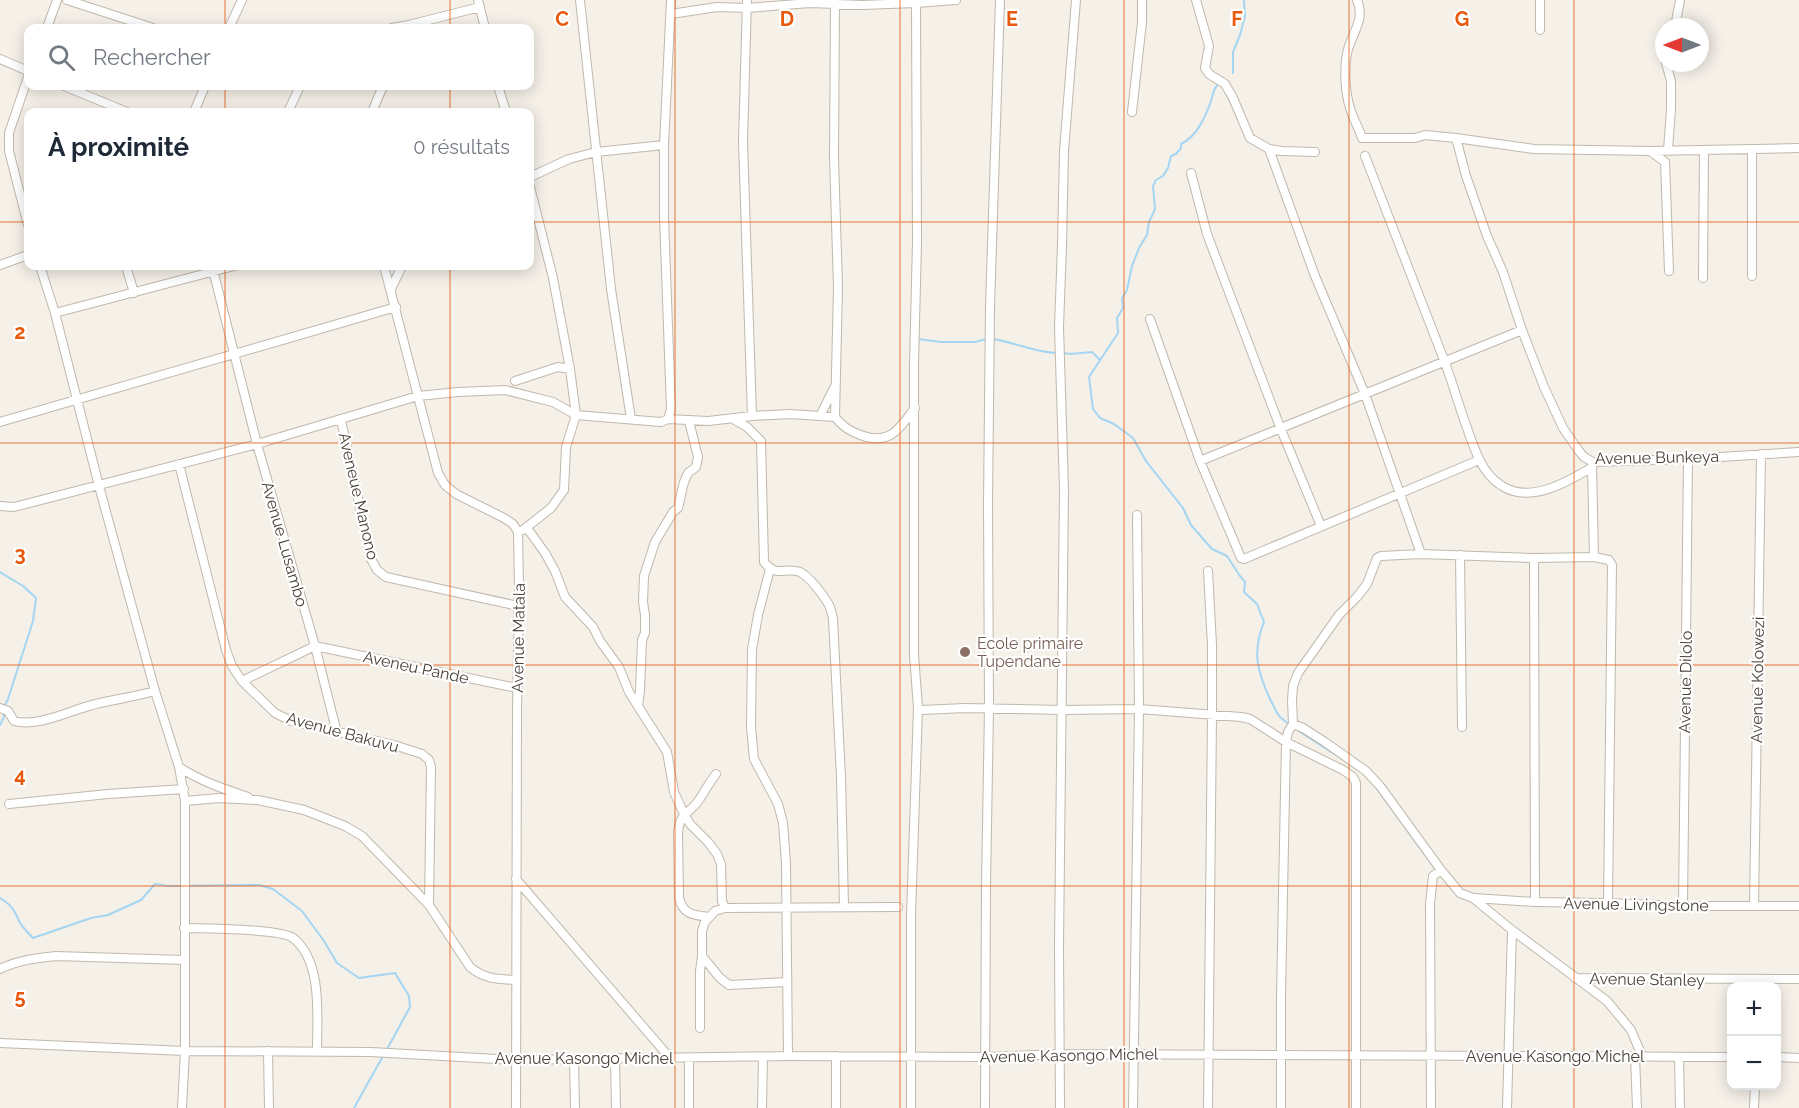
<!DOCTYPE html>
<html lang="fr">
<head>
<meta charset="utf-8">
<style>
	:root { --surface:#fff; --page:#f6f6f7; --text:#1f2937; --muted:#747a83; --line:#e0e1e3 }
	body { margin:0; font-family:Raleway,sans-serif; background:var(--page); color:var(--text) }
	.controls { position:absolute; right:18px; bottom:18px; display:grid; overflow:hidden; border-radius:12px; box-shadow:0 3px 15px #0003 }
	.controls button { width:54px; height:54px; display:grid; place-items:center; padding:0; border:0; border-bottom:2px solid var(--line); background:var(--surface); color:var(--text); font:30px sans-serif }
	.compass { position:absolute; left:1655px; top:18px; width:54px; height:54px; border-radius:50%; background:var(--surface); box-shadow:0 3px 15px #0003; rotate:270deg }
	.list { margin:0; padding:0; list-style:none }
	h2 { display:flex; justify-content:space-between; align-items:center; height:78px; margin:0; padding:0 24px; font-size:26px }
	h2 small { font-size:20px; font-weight:400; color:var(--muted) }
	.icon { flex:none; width:33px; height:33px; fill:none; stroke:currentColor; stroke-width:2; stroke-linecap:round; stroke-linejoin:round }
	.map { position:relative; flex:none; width:1799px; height:1108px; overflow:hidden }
	.search { position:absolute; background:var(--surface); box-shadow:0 3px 15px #0003; left:24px; top:24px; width:510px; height:66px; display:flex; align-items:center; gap:15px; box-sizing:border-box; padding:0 21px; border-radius:12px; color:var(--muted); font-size:22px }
	.panel { position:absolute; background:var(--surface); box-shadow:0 3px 15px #0003; left:24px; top:108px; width:510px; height:162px; border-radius:12px }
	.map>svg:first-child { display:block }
</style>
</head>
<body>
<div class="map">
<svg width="1799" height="1108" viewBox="0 0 1799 1108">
	<rect width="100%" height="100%" fill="#f5f0e8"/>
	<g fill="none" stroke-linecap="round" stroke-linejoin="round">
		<path stroke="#a4d5f2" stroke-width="2" d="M1233,73V52L1240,35L1245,16L1244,0
			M1218,84C1213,90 1213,94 1211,101C1205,118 1197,136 1181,144V148L1176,154L1171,156L1168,168L1163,176L1156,180L1153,186L1155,209L1149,222L1147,235L1139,248L1132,266L1127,290L1122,298L1123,308L1117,318L1118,333L1089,377L1093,409L1100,418L1114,424L1133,438L1146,461L1183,508L1191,525L1212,549L1227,556L1240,576L1245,582L1244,592L1257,604L1264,622C1252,652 1257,671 1270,699C1278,714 1275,714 1289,724
			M918,339L941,342H975L986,339
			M992,339C1014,342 1034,352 1056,353
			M1062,353L1071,354L1092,352L1100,360
			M0,572L23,586L36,598L33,621L8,699L3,709L4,717L0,725
			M1294,728L1342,759
			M1372,782L1436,870
			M1440,874L1450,886
			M0,898C12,905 14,910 19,921C22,927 28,933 33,938L91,918L108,915L141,900L155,884L168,886L259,885L273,889L302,911L324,941L337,963L359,978L395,973L409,996L410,1007L386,1051
			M354,1108L383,1056"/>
		<defs>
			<path id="minor" d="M67,0L153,28
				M478,0L485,28
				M580,0L611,289L631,419
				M747,0L743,142L752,416
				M916,0V3L956,0
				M1196,0L1209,46L1205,68L1209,74L1225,84L1233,98L1250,138L1269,149L1315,276L1365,394L1421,554L1534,558L1594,557L1609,560L1612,565L1608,903
				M1357,0C1366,19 1351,35 1347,53C1344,70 1345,92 1350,108C1353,119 1359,128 1362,138H1415L1425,135L1456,138L1534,149L1650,151L1665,162L1669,271
				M1540,0V30
				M835,1L834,158L838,287L835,417C846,432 874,445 892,434C901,428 908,417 915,408
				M671,14L717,7L747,8L810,3L862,5L916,3L917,242L914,364V655L918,708L921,710L965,708L1063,710L1139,709L1241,717L1250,719L1286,742L1343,770L1353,777L1356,783V1108
				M1675,27L1680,0
				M47,28L57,0
				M229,28L242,0
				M392,28L409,25
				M408,28L409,25L480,7
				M0,59L28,71
				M1666,63L1671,81V109L1668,150
				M28,77L9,133V151L28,225
				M64,86L127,112
				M498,86L506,112
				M194,112L205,86
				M288,112L300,86
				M372,112L383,86
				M1132,112L1142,22V0
				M1456,138L1466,176L1487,236L1503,272L1522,330L1544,387L1563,428L1579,451L1584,457L1593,462L1688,459L1799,452
				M1269,149L1282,151L1315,152
				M1752,149V276
				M1650,151L1799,148
				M1365,156C1391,224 1418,292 1444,360C1456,392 1465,428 1479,459C1484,469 1492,480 1502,486C1530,504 1567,482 1591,468
				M1191,173L1207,234L1280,427L1321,526
				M530,177L569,159L596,152L664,145
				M0,265L28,255
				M40,266L55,313L99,486L155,691L179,767L185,801V1051L182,1108
				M126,266L134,293
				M212,266L257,444L315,646L337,733
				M384,266L438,473L445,485L456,494L504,518L513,524L518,532L519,588L517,710L516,1108
				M1703,278L1704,150
				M391,289L402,266
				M55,313L234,266
				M1150,319L1200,461L1241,558L1244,559L1479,460
				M515,381L558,367L570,369
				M820,416L834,388
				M668,419L708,421L752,416L790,414L835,417
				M733,419L747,427L761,441L764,562C778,579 784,566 800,572C809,576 824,596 829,605C831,609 832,614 833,619L841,777L844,907
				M341,420L371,559L377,570L386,577L518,606
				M0,422L396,307
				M1200,461L1522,330
				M179,464L226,650L232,666L242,681L275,713L291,721L394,745L422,754L429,760L431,767L429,905
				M1592,466L1594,557
				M0,506L14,507L257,444L418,396L458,392L505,390L553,402L576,415L661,422L668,419L671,409L664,217V145L671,0
				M527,528L545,553L555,571L565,597L593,627L600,641L619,667L629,692L667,752L674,792L684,814L690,824L708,842L717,854L721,864L722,901L725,908L898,907
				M523,530L551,508L564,490L566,447L576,415L570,369L553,278L530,187
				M1460,555L1462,727
				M1534,558L1535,902
				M770,569L758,615L752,649L751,727L754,759L778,804L783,823L786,863L788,1056
				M1208,571L1212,645V715L1208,1108
				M242,681L315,646L517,688
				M638,706L640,691L642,640L645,633V615L643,602L644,576L655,542L673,512L678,508L684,482L688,473L696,467L698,457L689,421
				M0,708L8,711L14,721C40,728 74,708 100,703C118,699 137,696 155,691
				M1293,724L1303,728L1325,742L1366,771L1380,786L1441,870L1460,893L1473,898L1512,930L1607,1001L1631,1030L1642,1056
				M179,767C200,781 224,789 248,797
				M185,801L219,798L258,800L304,810L345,826L362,836L429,905L470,967C484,979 498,979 515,980
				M9,804L108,794L184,789
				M516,879L670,1058
				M1474,898L1535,902L1608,903L1683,906H1799
				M1683,906L1688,459
				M1754,906L1761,454
				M709,917C694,915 683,915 679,898L678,833C680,811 689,815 699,800C705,791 709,783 716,774
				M184,928C203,928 281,929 293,938C323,961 317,1017 317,1051
				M702,956L720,978L729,985L787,982
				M0,969C18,960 37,958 56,956L184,960
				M1575,978L1799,979
				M700,1028V971L702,956V931L705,922L715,911L725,908
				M0,1043L185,1051L371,1052L516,1060L788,1056L986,1057L1061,1054L1732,1057
				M268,1051L269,1108
				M1635,1056L1637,1108
				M1679,1057L1680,1108
				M1776,1057L1799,1058
				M574,1059L575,1108
				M615,1059L616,1108
				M689,1108V1058
				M762,1108L763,1057
				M836,1108V1056
				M911,1108V916L918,708
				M985,1108L986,885L989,709L988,504L990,306L1000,0
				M1060,1108L1059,946L1064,489L1059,327L1062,245L1064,151L1076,0
				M1133,1108L1139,709L1137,515
				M1281,1108V996L1286,742L1288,732L1293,724L1292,701L1293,686L1298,673L1339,615L1357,597L1367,584L1377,558L1381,556L1421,554
				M1431,1108L1430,904L1433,876L1441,870
				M1507,1108L1512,930
				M1754,1108L1755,1086"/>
		</defs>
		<use href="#minor" stroke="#c0b8ab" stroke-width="10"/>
		<use href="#minor" stroke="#fff" stroke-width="8"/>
	</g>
	<path fill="none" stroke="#e8590c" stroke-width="1.5" stroke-opacity="0.55" d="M225,0V28M450,0V28M675,0V1108M900,0V1108M1124,0V1108M1349,0V1108M1574,0V1108M225,86V112M450,86V112M0,222H28M530,222H1799M225,266V1108M450,266V1108M0,443H1799M0,665H1799M0,886H1799"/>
	<circle fill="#8d6e63" stroke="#fff" stroke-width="2" cx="965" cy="652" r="6"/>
	<g text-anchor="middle" stroke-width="4.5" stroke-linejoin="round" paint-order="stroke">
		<g font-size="16" fill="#484137" stroke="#fff">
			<text transform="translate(1657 457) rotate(-1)" y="6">Avenue Bunkeya</text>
			<text transform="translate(359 496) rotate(77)" y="6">Aveneue Manono</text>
			<text transform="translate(285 544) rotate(74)" y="6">Avenue Lusambo</text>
			<text transform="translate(518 638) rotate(-89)" y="6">Avenue Matala</text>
			<text transform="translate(416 667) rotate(12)" y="6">Aveneu Pande</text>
			<text transform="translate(1757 680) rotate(-89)" y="6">Avenue Kolowezi</text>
			<text transform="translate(1685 682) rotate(-89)" y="6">Avenue Dilolo</text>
			<text transform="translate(343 732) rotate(15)" y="6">Avenue Bakuvu</text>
			<text transform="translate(1636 904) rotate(1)" y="6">Avenue Livingstone</text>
			<text transform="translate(1647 979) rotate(1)" y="6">Avenue Stanley</text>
			<text transform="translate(1069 1055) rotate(-1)" y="6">Avenue Kasongo Michel</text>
			<text x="1555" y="1062">Avenue Kasongo Michel</text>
			<text x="584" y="1064">Avenue Kasongo Michel</text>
		</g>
		<g font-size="16" fill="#785e54" stroke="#fff" text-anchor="start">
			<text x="977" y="649">Ecole primaire<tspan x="977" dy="18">Tupendane</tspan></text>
		</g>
	</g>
	<g font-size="20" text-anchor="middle" font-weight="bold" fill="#e8590c" stroke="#fff" stroke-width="4.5" stroke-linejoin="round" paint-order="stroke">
		<text x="562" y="26">C</text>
		<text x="787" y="26">D</text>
		<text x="1012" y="26">E</text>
		<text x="1237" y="26">F</text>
		<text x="1462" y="26">G</text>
		<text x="20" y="339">2</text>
		<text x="20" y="561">3</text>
		<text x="20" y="782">4</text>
		<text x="20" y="1004">5</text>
	</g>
</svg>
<div class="controls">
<button>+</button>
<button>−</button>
</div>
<svg class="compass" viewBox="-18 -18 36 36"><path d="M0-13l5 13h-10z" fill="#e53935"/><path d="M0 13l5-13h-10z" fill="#747a83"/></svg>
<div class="search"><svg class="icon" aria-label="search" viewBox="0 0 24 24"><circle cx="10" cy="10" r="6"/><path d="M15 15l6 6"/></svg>Rechercher</div>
<section class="panel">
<h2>À proximité<small>0 résultats</small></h2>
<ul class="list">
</ul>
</section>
</div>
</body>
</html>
